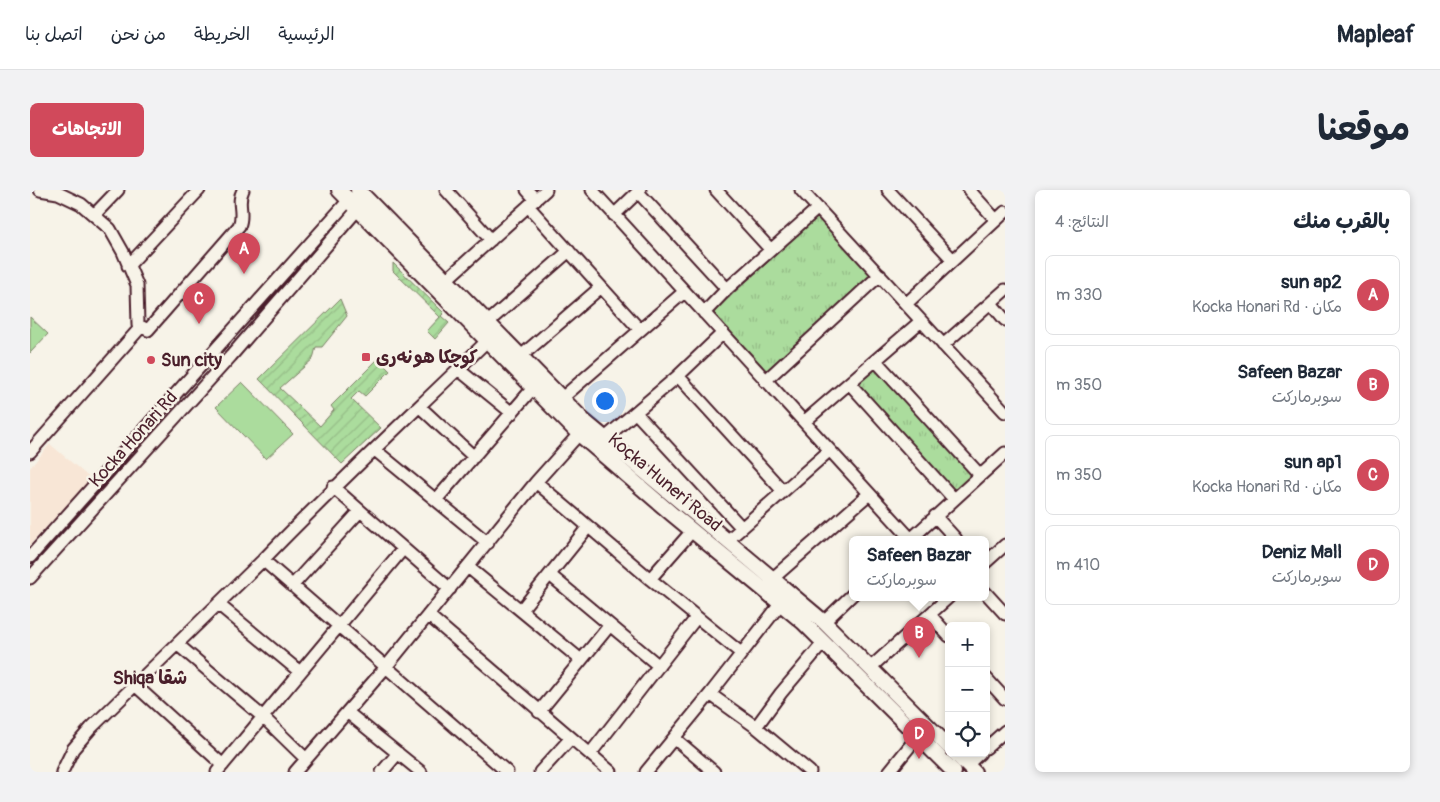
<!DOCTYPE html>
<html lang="ar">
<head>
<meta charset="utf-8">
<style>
	:root { --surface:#fff; --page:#f2f2f3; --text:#1f2937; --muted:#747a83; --line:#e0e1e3; --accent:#d1495b }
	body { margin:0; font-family:Pangolin,"Playpen Sans Arabic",sans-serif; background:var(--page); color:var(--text); direction:rtl }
	.controls { position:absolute; right:15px; bottom:15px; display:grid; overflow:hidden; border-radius:8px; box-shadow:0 2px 8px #0003 }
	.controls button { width:45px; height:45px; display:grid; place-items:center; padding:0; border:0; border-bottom:1px solid var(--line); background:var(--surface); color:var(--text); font:25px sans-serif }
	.you { position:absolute; left:574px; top:210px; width:18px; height:18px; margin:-12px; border:4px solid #fff; border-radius:50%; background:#1a73e8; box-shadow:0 0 0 8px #1a73e833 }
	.badge { display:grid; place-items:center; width:32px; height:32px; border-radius:50%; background:var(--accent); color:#fff; font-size:16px; font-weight:700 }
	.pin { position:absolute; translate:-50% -41px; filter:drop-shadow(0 1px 2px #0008) }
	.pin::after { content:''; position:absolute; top:26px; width:18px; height:15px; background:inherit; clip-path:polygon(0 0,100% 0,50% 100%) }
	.popup { position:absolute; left:819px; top:346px; width:140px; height:65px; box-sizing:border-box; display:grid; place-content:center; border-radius:8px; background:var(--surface); filter:drop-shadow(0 1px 4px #0005); font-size:16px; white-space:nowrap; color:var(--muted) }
	.popup b { font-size:19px; color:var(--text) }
	.popup::after { content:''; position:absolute; left:50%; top:100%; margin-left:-10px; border:10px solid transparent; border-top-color:var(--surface) }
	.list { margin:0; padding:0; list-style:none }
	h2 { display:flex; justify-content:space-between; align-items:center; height:65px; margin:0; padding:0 20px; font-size:21px }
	h2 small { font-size:16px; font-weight:400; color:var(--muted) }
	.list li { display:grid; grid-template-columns:32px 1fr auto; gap:15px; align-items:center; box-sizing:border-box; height:80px; margin:0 10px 10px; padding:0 10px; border:1px solid var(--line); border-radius:8px }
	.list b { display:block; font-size:19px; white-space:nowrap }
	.list p { margin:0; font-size:16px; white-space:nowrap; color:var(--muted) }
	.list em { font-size:16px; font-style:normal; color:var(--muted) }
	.icon { flex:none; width:28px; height:28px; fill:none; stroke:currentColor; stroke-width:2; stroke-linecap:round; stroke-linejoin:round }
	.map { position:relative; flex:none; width:975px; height:582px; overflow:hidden; direction:ltr; border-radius:8px }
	header { display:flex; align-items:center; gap:30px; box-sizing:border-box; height:70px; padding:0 25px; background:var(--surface); border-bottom:1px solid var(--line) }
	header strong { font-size:24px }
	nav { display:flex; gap:28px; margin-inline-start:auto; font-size:18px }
	.intro { display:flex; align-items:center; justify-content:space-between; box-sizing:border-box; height:120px; padding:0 30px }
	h1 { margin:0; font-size:35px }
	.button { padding:12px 22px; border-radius:8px; background:var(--accent); color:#fff; font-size:18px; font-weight:700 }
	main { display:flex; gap:30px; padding:0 30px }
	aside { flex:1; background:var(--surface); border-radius:8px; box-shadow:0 2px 8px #0003 }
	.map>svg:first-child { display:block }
</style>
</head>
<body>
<header>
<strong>Mapleaf</strong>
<nav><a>الرئيسية</a><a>الخريطة</a><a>من نحن</a><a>اتصل بنا</a></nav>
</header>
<div class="intro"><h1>موقعنا</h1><a class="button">الاتجاهات</a></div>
<main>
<aside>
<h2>بالقرب منك<small>النتائج: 4</small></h2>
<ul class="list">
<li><span class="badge">A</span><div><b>sun ap2</b><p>مكان · Kocka Honari Rd</p></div><em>330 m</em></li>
<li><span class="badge">B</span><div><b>Safeen Bazar</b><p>سوبرماركت</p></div><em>350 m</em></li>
<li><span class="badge">C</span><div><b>sun ap1</b><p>مكان · Kocka Honari Rd</p></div><em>350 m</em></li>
<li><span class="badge">D</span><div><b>Deniz Mall</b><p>سوبرماركت</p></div><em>410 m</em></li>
</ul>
</aside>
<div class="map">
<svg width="975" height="582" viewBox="0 0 975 582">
	<defs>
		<pattern id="grass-tufts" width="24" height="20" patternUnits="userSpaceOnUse" patternTransform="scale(1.25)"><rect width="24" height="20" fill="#abdc9d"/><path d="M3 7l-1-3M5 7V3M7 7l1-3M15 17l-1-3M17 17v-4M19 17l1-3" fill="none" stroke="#95bc87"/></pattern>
		<pattern id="garden-furrows" width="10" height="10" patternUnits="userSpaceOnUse" patternTransform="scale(1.25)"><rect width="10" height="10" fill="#abdc9d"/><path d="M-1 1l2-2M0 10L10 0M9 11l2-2" fill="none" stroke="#95bc87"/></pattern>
	</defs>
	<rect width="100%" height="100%" fill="#f7f3e8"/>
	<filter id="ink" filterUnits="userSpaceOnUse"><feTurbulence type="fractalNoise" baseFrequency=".02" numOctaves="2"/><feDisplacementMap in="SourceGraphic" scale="10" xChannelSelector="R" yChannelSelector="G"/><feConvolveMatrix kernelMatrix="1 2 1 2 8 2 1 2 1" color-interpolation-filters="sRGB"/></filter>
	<g filter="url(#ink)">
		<path fill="#f8e6d6" d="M20,254L61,289L0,355V278Z"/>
		<path fill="url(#grass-tufts)" stroke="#7a7e64" d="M787,27L841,85L735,182L681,124Z
			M846,177L944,284L923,303L825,195Z"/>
		<path fill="url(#garden-furrows)" stroke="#7a7e64" d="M363,73L414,123L411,126L419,133L405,149L397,141L410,127L363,81Z
			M310,109L317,126L292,157H286L283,169L250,198L290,236L304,220L301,216L348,169L360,181L335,206L329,201L321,209L351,238L312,274L229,189Z"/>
		<path fill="#abdc9d" stroke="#7a7e64" d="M0,127L18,144L0,163Z
			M212,192L263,244L236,269L186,217Z"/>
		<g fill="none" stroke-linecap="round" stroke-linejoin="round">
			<defs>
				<path id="minor" d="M10,0L28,3L51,14L80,39L93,62L107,95L108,135L118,140L209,36C215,23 206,13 213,0
					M416,0L461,50
					M497,0L506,10
					M562,0L881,349
					M686,0L740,59
					M771,0L975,222
					M858,0L923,70
					M939,0L966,30
					M608,2L697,99
					M498,16L610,140
					M65,24L88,0
					M584,25L610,0
					M98,76L169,0
					M416,90L516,0
					M961,113L975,130
					M876,114L975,22
					M674,123L697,99L788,18
					M457,133L539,61
					M457,151C382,224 305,295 233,370L477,582
					M913,155L975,100
					M490,167L571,97
					M846,171L950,285
					M428,179L482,223
					M648,186L752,300
					M735,191L850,85
					M820,194L923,308
					M531,209L654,102
					M390,217L444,267
					M606,223L712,338
					M774,232L891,131
					M574,249L648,186L693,143
					M345,260L458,353
					M0,262L110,138
					M506,292L620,389L711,463
					M303,297L420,399
					M406,310L503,198
					M905,326L926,349
					M881,349L975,263
					M697,351L799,261
					M0,367L319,10
					M955,373L975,355
					M438,377L551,470
					M520,385L629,476
					M0,388L201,166L328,19
					M620,389L662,341
					M742,389L839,304
					M262,396L330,321
					M955,402L975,424
					M188,414L270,482
					M491,420L558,337
					M398,425L581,582
					M900,425L919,446
					M794,432L823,404
					M147,454L233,527L276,569
					M840,478L919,407
					M956,488L975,509
					M105,495L193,575
					M680,504L726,537L751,503L794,452
					M317,522L391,582
					M509,522L580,435
					M726,537L780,582
					M644,548L684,582
					M956,558L975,541
					M560,564L666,428
					M937,575L950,563
					M32,582L43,559L61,538L233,370
					M187,582L373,359
					M265,582L356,477L506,292L549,244
					M352,582L368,563
					M510,582L541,548
					M616,582L680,504L751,413
					M859,582L888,546"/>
				<path id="major" d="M309,0L549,244L642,324L773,432L924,582
					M328,0L553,230L794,432L919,557
					M925,563L944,582"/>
			</defs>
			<use href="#minor" stroke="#4a1f2b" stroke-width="15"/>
			<use href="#major" stroke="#4a1f2b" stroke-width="18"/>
			<use href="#minor" stroke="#f7f3e8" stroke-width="11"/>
			<use href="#major" stroke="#f7f3e8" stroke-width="14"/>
		</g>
	</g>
	<g fill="#d1495b" stroke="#f7f3e8" stroke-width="2">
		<rect x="331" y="162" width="10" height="10" rx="2.5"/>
		<circle cx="121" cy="170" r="5"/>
	</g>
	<g text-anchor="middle" stroke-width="5" stroke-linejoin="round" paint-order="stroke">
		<g font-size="18" font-weight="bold" fill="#4a1f2b" stroke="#f7f3e8" text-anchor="start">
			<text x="346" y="173">كوچكا هونەری</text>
			<text x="131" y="176">Sun city</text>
		</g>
		<g font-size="18" fill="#4a1f2b" stroke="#f7f3e8">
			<text transform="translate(103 249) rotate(-48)" y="6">Kocka Honari Rd</text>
			<text transform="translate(635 292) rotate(40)" y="6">Koçka Hunerî Road</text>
		</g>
		<g font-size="19" font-weight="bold" fill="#4a1f2b" stroke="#f7f3e8">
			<text x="120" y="494">Shiqa شقا</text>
		</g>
	</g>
</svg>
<div class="controls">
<button>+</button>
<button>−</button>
<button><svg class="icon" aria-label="locate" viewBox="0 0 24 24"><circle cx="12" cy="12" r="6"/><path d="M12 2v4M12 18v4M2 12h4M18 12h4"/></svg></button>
</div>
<div class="you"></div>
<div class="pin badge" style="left:214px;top:84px">A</div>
<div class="pin badge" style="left:889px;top:468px">B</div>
<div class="popup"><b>Safeen Bazar</b>سوبرماركت</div>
<div class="pin badge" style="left:169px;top:134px">C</div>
<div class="pin badge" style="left:889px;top:569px">D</div>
</div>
</main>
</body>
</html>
